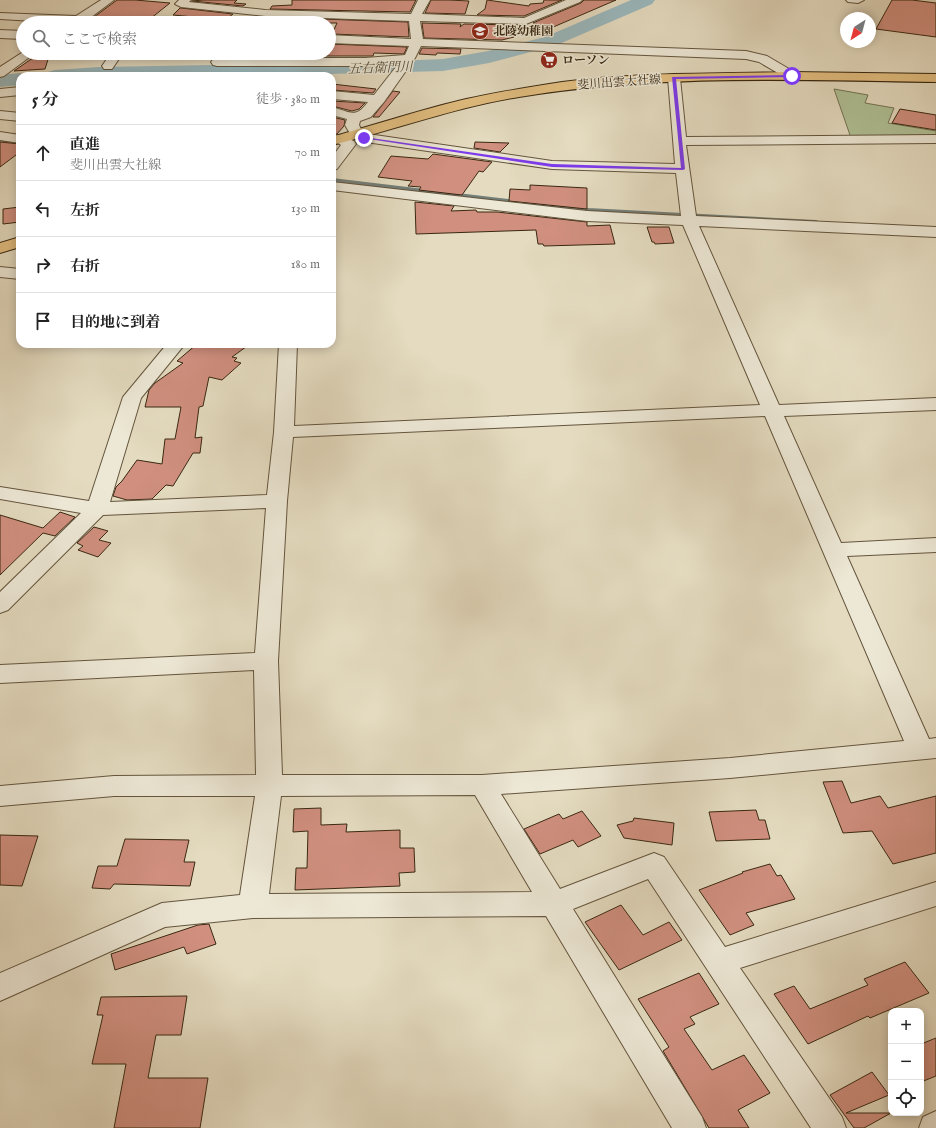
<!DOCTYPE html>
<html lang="ja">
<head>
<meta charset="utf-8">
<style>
	:root { --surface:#fff; --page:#f6f6f6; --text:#222; --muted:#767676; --line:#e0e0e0 }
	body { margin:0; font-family:"IM FELL English","Noto Serif JP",serif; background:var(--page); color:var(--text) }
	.controls { position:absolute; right:12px; bottom:12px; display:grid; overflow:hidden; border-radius:8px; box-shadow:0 2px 10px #0003 }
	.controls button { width:36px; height:36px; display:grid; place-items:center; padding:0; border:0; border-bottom:1px solid var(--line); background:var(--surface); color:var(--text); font:20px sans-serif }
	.compass { position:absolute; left:840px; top:12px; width:36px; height:36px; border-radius:50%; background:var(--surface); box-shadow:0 2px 10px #0003; rotate:216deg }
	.stop { position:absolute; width:12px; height:12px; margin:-9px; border:3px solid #7c3aed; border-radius:50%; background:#fff }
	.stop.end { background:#7c3aed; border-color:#fff; box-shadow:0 1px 4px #0008 }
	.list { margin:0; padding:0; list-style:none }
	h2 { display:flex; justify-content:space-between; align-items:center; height:52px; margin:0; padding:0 16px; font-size:17px }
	h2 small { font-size:13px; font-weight:400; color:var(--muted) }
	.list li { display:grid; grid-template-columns:26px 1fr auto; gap:12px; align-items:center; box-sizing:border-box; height:56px; padding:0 16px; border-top:1px solid var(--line) }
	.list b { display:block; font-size:15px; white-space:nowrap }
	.list p { margin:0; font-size:13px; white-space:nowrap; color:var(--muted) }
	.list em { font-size:13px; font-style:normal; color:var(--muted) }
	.icon { flex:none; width:22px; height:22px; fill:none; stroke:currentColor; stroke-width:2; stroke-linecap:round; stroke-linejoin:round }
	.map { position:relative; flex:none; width:936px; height:1128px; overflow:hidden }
	.search { position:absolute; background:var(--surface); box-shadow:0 2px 10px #0003; left:16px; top:16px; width:320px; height:44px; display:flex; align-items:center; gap:10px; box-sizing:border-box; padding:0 14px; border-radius:22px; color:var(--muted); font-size:15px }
	.panel { position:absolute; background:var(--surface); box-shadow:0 2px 10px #0003; left:16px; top:72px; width:320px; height:276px; border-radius:12px }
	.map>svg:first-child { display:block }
</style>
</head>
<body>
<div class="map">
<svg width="936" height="1128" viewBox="0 0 936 1128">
	<rect width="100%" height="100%" fill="#e4dbc0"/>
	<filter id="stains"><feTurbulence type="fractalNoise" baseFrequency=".005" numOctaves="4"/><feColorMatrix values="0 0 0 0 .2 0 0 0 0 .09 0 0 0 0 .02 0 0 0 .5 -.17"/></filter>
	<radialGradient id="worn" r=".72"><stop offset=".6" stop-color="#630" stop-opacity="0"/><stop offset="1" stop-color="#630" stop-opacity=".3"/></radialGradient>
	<path fill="#b0c196" stroke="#747454" d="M834,89L868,95L865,103L894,108L888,123L936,131V138H851Z"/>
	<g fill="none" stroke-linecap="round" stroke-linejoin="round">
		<path stroke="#737e78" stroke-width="3" d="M0,140L20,143"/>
		<path stroke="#737e78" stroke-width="4" d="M332,180L517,202
			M527,203L588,210L816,222"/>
		<path fill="#9ab8bd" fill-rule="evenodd" d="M631,0H655L652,4L557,45L489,63L443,71L251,76H45L48,72L55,70L99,67L374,62L443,59L488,51L545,37Z
			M20,73L28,76H20V85L0,87V75Z"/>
	</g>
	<path fill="#d08f7f" stroke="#392811" d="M117,0H135L170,3L145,23L115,21L113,20L94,17Z
		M203,0H237L234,3L246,4L243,6L192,1Z
		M292,0H416L410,12L270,9L272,6L292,5Z
		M431,0H449L469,1L465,14L425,13Z
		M487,0L529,6L530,4L543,3L544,0H562L524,16L477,15L485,9Z
		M584,0H616L551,28L533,23L581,3Z
		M892,0H912L936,3V37L876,29Z
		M180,8H181L233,14L225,20L173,15Z
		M262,17L408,22L409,37L332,34L337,23H258Z
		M422,23L461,24L460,27L464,24L517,25L514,37L502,40L424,38Z
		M329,44L407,47L404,54L374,53L373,56H326L327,53H329Z
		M422,48L461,49L460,54L437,53L436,55L419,54Z
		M40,53H50L45,69L14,71Z
		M332,84L376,89L373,93L332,90Z
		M393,91L400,92L379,117H373Z
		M332,101L365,103L359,109L352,111L332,106Z
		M900,109L936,115V130L892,123Z
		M332,117L345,120L344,126L337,134L332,135Z
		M0,142L20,144V152L0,167Z
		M475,142L509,143L500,152L474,148Z
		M433,154L492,162L483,172L479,171L462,195L419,190L421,187L408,186L412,181L378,177L391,156L428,159Z
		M530,185L587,188V209L509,201L510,189L530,190Z
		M415,202L454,206L451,211L476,210L477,212H497L587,222V226L610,225L615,244L544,246L543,244H538L536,230L416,234Z
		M20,207V222L3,224V209Z
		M647,227H669L674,243L655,244L654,242H652Z
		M197,344H250L232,357L237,358L234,361L241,363L222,380L209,377L203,406L199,407L195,438L202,437L200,453H193L173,486L166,485L152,499L127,500L113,496L116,487L122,481L137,460L162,464L165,439H175L181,407H145L149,390L155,383L183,363L177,361Z
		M60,512L75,517L55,536L43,533L0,575V515L43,528Z
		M94,527L108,531L99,540L111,543L98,557L78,550L83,546L77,543Z
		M842,781L851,803L880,796L888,808L936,796V853L893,864L872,831L843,833L823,782Z
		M321,808V825L347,824L346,832L400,830V848H414L415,872L399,873L400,886L295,890L296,868H307L308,831L293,832L294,809Z
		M756,810L759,820H765L770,839L716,841L709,812Z
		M582,811L601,836L578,847L573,840L540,854L524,829L559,814L563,819Z
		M634,818L674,823L672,845L624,838L617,825L633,821Z
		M0,835L38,836L22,886L0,885Z
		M125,839L189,840L184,862H195L190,886L114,884L110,889L92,888L98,866H117Z
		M770,864L777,876L781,875L795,899L746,913L754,925L730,935L699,890L743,873L742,872Z
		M621,905L643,935L669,922L682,940L619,970L585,922Z
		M209,924L216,944L187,954L184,947L115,970L111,954L198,925Z
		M905,962L929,993L870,1018L868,1016L808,1044L774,994L794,986L810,1009L868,985L864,979Z
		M699,973L719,1004L690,1017L695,1024L684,1029L712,1070L744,1055L770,1093L738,1110L749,1128H709L663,1051L669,1047L638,999Z
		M187,996L181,1035H156L148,1078H208L200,1128H114L126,1064H92L103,1015H97L101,997Z
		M936,1038V1076L921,1082V1044Z
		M872,1072L889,1095L846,1113H891L864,1128H854L830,1095Z"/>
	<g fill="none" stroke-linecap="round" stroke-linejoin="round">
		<defs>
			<path id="minor" d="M101,0H114L90,18L113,21L115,23H68L0,19V13L76,16Z
				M179,0H191L189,2L265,10L411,14L418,0H430L422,14L524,18L566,0H582L580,2L526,24L420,21L423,39L746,51L767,56L796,73L798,76L796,79H788L759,62L746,59L421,46L415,58L384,102L371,117L360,121L359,125L362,131L368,134L552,161L675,164L668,78L670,75H678L680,78L686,137L936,135V143L686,145L696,216L936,227V237L699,226L779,405L936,398V410L784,416L841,543L936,538V552L847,556L929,739L936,738V758L730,778L501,794L560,889L654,853L664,857L725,947L936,882V906L740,968L842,1117L846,1128H811L648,879L573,909L702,1117L706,1128H672L546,916L253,918L165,927L0,1001V973L162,903L240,895L255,796H114L0,806V786L114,776L256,775L254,670L0,683V665L255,653L266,508L103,515L8,610L0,613V592L81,513L0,499V487L89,501L123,397L167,344H185L141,398L110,502L267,495L274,432L279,344H297L294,426L760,405L683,225L587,221L332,190V182L587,211L681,216L676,173L552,169L359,141L352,137L345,125L347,119L332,115V107C351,112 355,119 368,102L332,99V91L374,95L399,63L365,66H217L213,65L211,62L218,53H230L226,58H365L405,55L409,46L329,43V35L411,39L409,21L265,16L181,7L175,4ZM765,416L904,741L730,758L482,775H282L278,661L287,501L293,437ZM475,795L532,892L269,894L281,796Z
				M846,0H864L858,3L848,2Z
				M0,30L23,31V39L0,38Z
				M23,52V53H35L4,76L0,77V67Z
				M111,53H123L112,69H104L102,66Z
				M20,87V95L0,97V89Z
				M0,111L20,113V121L0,119Z
				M0,132L20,135V143L0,140Z
				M339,135L354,141L356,144L337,169L332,170V157L341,145L332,139L334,136Z
				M0,267L20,269V279L0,277Z
				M936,1111V1128H919L923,1117Z"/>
			<path id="major" d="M792,72L936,74V82C797,80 657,74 519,97C455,107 395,130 332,145V137C370,126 408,114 446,104C484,94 523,88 562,82C638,72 715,74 792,72Z
				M20,237V247L0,253V243Z"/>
		</defs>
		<use href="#minor" stroke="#64553d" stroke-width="2"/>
		<use href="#major" stroke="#392811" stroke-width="2"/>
		<use href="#minor" fill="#ede8d6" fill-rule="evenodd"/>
		<use href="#major" fill="#e2be80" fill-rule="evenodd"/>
	</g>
	<path fill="#7c3aed" d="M792,75L794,77L676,79L685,169L683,170L552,167L362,138L364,137L552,164L681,168L672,77Z"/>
	<defs>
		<symbol id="school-disc" viewBox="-11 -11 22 22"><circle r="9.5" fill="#8f2418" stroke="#ede8d6"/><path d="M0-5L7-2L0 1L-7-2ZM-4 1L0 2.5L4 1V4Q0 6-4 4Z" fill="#fff"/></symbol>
		<symbol id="supermarket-disc" viewBox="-11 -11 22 22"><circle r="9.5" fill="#8f2418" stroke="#ede8d6"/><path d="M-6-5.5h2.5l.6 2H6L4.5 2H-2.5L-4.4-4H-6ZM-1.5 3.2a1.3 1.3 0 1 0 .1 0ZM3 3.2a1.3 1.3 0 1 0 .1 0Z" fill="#fff"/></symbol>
	</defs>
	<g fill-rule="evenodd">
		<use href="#school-disc" x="470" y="21" width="20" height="20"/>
		<use href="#supermarket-disc" x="539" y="50" width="20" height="20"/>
	</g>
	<g text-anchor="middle" stroke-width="3" stroke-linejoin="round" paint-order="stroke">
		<g font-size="12" font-weight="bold" fill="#392811" stroke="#ede8d6" text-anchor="start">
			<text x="493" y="35">北陵幼稚園</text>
			<text x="562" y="64">ローソン</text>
		</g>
		<g font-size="12" fill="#392811" stroke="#ede8d6">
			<text transform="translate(619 82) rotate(-4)" y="4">斐川出雲大社線</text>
		</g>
		<g font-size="13" font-style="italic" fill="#514c3c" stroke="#ede8d6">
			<text transform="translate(380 67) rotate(-2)" y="5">五右衛門川</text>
		</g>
	</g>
	<rect width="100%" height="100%" filter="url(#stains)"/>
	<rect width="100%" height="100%" fill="url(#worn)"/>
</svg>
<div class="controls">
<button>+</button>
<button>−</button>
<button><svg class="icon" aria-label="locate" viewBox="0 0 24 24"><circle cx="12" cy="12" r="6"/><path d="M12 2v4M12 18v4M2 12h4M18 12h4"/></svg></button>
</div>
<svg class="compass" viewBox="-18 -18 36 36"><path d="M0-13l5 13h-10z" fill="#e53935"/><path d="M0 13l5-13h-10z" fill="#767676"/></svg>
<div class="stop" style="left:792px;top:76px"></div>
<div class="stop end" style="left:364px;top:138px"></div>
<div class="search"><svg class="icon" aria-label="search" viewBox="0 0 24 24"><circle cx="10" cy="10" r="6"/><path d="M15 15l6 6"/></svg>ここで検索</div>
<section class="panel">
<h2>5 分<small>徒歩 · 380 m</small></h2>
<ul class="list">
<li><svg class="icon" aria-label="ahead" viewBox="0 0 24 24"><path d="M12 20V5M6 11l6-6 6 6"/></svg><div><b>直進</b><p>斐川出雲大社線</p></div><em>70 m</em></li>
<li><svg class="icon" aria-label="left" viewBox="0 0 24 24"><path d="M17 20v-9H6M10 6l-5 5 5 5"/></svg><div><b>左折</b></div><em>130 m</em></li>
<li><svg class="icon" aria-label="right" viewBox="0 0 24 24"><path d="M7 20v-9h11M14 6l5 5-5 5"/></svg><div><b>右折</b></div><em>180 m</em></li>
<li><svg class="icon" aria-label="arrive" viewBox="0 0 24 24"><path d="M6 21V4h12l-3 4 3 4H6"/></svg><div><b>目的地に到着</b></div></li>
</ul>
</section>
</div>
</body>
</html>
